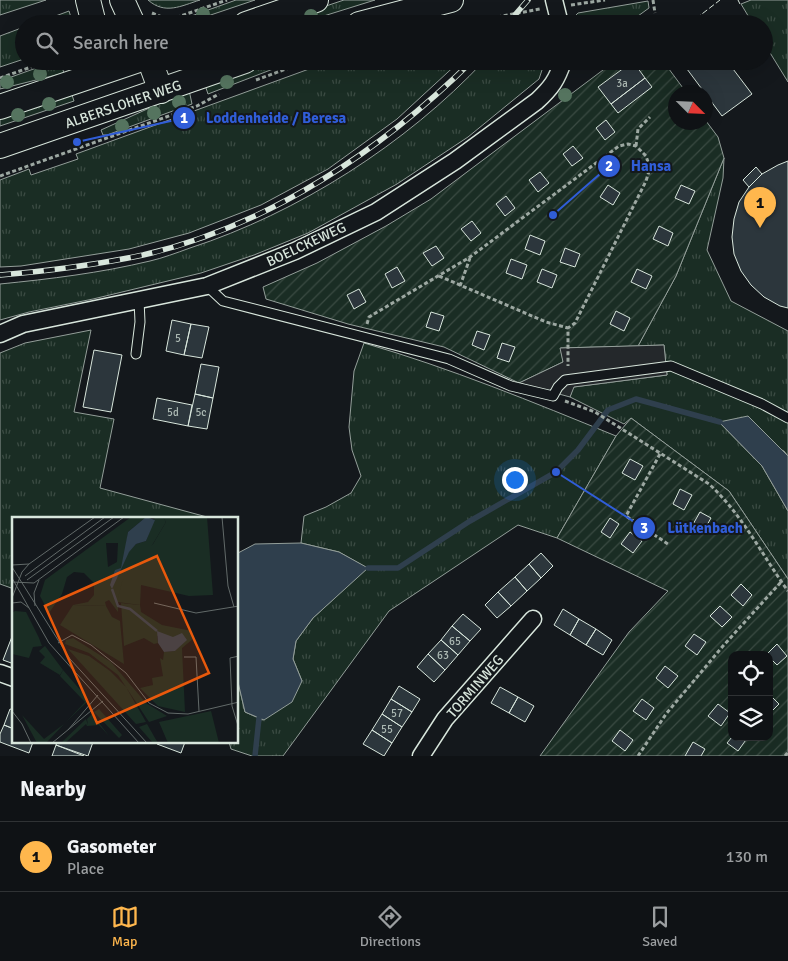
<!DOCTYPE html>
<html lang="en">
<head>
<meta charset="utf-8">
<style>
	:root { --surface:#0f1215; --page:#1d2022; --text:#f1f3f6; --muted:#9b9ea0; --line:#2f3234; --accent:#ffb74d }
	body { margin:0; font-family:Signika,sans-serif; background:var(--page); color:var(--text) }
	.controls { position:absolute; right:15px; bottom:15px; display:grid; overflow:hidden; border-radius:10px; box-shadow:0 5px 20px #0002 }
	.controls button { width:45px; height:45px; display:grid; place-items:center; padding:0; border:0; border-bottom:1px solid var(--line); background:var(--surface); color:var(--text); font:25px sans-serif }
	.compass { position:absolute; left:668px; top:85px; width:45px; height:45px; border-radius:50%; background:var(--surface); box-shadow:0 5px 20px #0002; rotate:114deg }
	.you { position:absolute; left:514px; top:479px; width:18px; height:18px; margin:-12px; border:4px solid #fff; border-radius:50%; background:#1a73e8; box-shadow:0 0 0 8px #1a73e833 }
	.badge { display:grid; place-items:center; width:32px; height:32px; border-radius:50%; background:var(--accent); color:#111; font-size:16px; font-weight:700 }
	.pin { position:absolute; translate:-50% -41px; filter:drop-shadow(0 1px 2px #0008) }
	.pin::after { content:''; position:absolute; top:26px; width:18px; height:15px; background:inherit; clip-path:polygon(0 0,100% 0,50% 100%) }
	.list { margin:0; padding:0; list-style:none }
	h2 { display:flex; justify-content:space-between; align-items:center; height:65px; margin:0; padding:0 20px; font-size:21px }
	h2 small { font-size:16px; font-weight:400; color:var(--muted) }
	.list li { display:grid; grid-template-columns:32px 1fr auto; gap:15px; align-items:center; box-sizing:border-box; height:70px; padding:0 20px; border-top:1px solid var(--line) }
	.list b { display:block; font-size:19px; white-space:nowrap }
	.list p { margin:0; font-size:16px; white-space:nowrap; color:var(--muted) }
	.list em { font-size:16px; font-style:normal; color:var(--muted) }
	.icon { flex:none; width:28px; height:28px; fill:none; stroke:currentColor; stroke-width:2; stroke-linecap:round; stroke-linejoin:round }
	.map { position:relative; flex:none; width:788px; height:756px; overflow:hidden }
	.search { position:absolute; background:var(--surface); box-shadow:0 5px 20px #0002; left:15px; right:15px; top:15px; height:55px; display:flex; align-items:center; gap:12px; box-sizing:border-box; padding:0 18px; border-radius:28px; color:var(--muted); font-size:19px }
	.sheet { height:135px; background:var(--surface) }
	nav { display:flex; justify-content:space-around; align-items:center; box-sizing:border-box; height:70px; border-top:1px solid var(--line); background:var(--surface); font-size:14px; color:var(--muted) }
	nav a { display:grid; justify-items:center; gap:2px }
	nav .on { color:var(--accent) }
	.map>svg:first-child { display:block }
</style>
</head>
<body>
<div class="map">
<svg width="788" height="756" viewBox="0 0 788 756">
	<defs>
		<pattern id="grass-tufts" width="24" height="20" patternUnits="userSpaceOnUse" patternTransform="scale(1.25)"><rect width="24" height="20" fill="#1a2d24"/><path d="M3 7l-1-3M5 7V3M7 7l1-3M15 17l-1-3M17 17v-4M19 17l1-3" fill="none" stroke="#3b4b43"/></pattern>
		<pattern id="garden-furrows" width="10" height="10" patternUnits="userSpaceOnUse" patternTransform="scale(1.25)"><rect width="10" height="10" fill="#1a2d24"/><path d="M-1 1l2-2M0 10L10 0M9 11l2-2" fill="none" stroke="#3b4b43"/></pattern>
	</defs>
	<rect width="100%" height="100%" fill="#14181c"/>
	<path fill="url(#grass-tufts)" stroke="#939e99" d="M0,0H46L0,15Z
		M148,0H200C181,6 165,15 148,0Z
		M236,0H255L184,24L183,19Z
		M344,0H375L298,24H272Z
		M751,0H788V82L764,43V24H753L741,4Z
		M648,1L649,8L627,24H576V15L578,13Z
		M69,11L73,24H34Z
		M24,27V59L0,67V36Z
		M56,61H60L64,73L0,89V81Z
		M272,61H294L208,94L205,85Z
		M331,61H460L397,119L328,169L261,205L189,233L129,249L21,266L0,267V180L29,169L31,175L78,159L76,154Z
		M484,61H545L539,79L468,137L397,184L308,233L254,255L201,273L93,299L29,312L0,320V284C50,279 100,273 150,261C163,258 176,253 190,248C298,213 406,144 484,61Z
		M189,90L192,104L107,135H103L101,130Z
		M71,92L74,101L0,126V116Z
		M724,158L723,178L707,250L731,301L788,331V456L784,451L719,422L762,466L788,511V579L729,491L631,418L624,424L570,397L573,387L667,375L664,345L638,346L676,276Z
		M91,330L74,412L114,419L100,488L207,517L14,518V589L0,584V353L25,343Z
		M364,343C450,368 533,402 616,436L557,538L518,525L389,611L283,756H252L231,749L229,742H238V682L245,712L263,720L302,681L293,659L296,641L313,618L367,568L339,552L301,543L304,516L326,507L351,493L361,476L352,450L349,427L354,371Z"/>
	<path fill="url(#garden-furrows)" stroke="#939e99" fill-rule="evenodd" d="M615,61H663L683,88L682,89L684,92H676V122H706V121L718,137L724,158L676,276L638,346L561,348L563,362L519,383L444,347L348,324L266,299L263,287L317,263L386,226L431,199Z
		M631,418L729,491L788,579V756H540L629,632L668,591L557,538L616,436ZM732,655H769V737H732Z"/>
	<path fill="#24282b" stroke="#939e99" d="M664,345L667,375L574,387L570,397L519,383L563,362L560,348Z"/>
	<path fill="#2f3f4d" stroke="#939e99" d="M748,416L788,456V511L762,466L719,422Z
		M301,543L339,552L368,568L313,618L296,641L293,659L302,681L292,702L264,720L245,712L238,682V553L255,544Z"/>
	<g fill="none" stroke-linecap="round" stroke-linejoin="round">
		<path stroke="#2f3f4d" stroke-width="5.5" d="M368,568H398L470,521L556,472L578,450L608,410L636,399L720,422
			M255,756L259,718"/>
	</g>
	<path fill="#2c363c" stroke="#d8e6dc" d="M636,61H638L641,64L637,67L645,78L611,104L598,87L632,62L633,63Z
		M681,61H727L752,94L722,116Z
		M645,78L652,87L618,113L611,104Z
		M606,120L615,132L605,140L596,128Z
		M573,146L583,158L572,166L563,154Z
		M788,161V308L780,306L764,297L751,285L741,271L734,254L732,237L734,219L739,202L749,187L762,174L778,165Z
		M756,167L762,174L749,187L743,180Z
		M540,172L549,183L538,192L529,180Z
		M608,185L620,193L613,205L600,197Z
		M681,185L695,191L689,204L675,198Z
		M506,196L515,208L505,216L496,204Z
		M472,221L481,233L471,241L461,229Z
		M659,226L673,233L668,246L653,239Z
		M530,235L545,241L540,255L525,249Z
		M436,246L444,258L432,266L423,253Z
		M565,248L580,254L575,267L560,262Z
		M511,259L527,265L522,279L506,273Z
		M397,267L405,281L392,288L385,274Z
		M542,269L557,275L552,288L537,282Z
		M637,269L652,276L646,289L631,282Z
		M359,289L366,302L354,309L347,295Z
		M616,311L630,318L624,331L610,324Z
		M431,312L444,316L439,331L426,327Z
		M172,320L191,324L184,355L166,351Z
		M191,324L209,327L202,358L184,355Z
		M477,331L490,335L484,350L472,345Z
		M502,343L515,347L509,362L497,358Z
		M94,350L122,355L111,412L83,407Z
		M201,364L219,367L213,398L195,394Z
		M195,394L213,398L207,429L188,426Z
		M157,398L192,405L188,426L153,419Z
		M630,459L643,466L635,480L622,473Z
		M680,489L692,495L684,510L673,504Z
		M700,512L711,518L703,532L692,526Z
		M610,518L619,524L610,538L601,532Z
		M630,532L642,541L633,553L621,544Z
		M541,553L553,566L541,578L529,564Z
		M529,564L541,578L527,591L515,577Z
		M515,577L527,591L511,606L498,592Z
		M741,584L752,595L743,606L731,595Z
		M498,592L511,606L497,618L485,605Z
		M720,606L732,617L722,627L710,616Z
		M563,609L579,619L570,635L554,625Z
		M463,614L481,629L470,641L452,626Z
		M579,619L596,629L586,645L570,635Z
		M452,626L470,641L458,655L441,640Z
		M596,629L612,640L603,655L586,645Z
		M13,634H14V664L3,660Z
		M694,634L706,642L697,655L685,646Z
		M441,640L458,655L445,670L428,654Z
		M777,644L787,656L777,665L769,657V655L767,654Z
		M428,654L445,670L434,682L417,667Z
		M665,666L678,676L668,688L656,678Z
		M399,686L420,699L412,712L391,699Z
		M500,687L518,697L509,713L491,703Z
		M769,694L779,704L769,714Z
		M518,697L534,706L525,722L509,713Z
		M391,699L412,712L402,727L382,714Z
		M642,699L654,708L646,720L633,711Z
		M718,704L730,713L721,726L708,716Z
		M10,709L14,710V729L4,725Z
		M382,714L402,727L392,743L372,730Z
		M4,725L14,729V742H33L29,753L0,742V734Z
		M372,730L392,743L384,756L363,744Z
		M620,730L633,740L625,751L612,741Z
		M732,737H748L738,751L727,743Z
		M57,742H93L88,756L56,745Z
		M158,742H185L181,753L157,744Z
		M693,742L705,749L701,756H685Z
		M56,745L84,756H52Z"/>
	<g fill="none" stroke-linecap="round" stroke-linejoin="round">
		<defs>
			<path id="lane" d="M207,286L223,301L449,359L511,386L553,396L558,387L565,380L671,366L762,404L788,418
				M136,354L140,322L139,300"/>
			<path id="street" d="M554,0L560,24
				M0,334L23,324L207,286L295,251L376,212L455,161L537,101C551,88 557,80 563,61
				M0,673L14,678
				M421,756L445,719L533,619"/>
			<path id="secondary" d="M88,0L94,24
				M122,0L133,24
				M246,24L316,0
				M359,24L451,0
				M150,61L161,91
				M0,107L136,61
				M0,146L245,61"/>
		</defs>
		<use href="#lane" stroke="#d8e6dc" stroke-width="11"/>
		<use href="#street" stroke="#d8e6dc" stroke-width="19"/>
		<use href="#secondary" stroke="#d8e6dc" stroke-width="26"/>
		<path stroke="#9da8a2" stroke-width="3" stroke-dasharray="4 2.5" stroke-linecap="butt" d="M653,0L655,13
			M571,5L605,0
			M152,13L169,20L227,0
			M156,24L169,20L170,24
			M459,24L540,9
			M0,78L48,61
			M256,80L308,61
			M636,146L638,129L650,117
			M0,176L197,106L219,94
			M439,276L546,322L568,328
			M460,286L470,258
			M367,324L369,317L470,257L619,146L628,144L636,146L646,156L650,168L646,181L575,323L568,328V366
			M565,401L595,412L709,484C742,514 762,555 788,591
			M660,454L626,516L668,544
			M638,756L666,714L723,646L781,582
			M785,756L788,752"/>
		<use href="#lane" stroke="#14181c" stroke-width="9"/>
		<use href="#street" stroke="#14181c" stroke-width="16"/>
		<use href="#secondary" stroke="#14181c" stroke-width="24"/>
		<defs>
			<path id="rail" d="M507,24L528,0
				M0,275C48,271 95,265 143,255C268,226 381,151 472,61"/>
		</defs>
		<use href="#rail" stroke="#d8e6dc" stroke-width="5.5"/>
		<use href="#rail" stroke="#14181c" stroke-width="4" stroke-dasharray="11" stroke-linecap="butt"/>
		<path stroke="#d8e6dc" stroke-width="1" stroke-dasharray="6 2.5" stroke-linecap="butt" d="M738,0L740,4
			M689,24L720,0"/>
	</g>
	<g fill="#55745f">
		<circle cx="203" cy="14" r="7"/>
		<circle cx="311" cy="16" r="7"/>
		<circle cx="40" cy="74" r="7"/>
		<circle cx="7" cy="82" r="7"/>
		<circle cx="227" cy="82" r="7"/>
		<circle cx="565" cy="95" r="7"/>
		<circle cx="179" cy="102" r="7"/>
		<circle cx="49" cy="104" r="7"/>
		<circle cx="154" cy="113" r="7"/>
		<circle cx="18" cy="115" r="7"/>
		<circle cx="122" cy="126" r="7"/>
	</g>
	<g text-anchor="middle" stroke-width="4" stroke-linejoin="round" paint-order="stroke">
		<g font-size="11" fill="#adbab4">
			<text x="622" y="87">3a</text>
			<text x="178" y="342">5</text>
			<text x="173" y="416">5d</text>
			<text x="201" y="416">5c</text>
			<text x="455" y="645">65</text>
			<text x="443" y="659">63</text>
			<text x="397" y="717">57</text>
			<text x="387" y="733">55</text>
		</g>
		<g font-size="14" fill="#d8e6dc" stroke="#14181c">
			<text transform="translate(123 104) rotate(-19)" y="5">ALBERSLOHER WEG</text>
			<text transform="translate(306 244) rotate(-25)" y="5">BOELCKEWEG</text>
			<text transform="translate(475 686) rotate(-49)" y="5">TORMINWEG</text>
		</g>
	</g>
	<g transform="translate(12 517)">
		<rect width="226" height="226" fill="#14181c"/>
		<path d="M119,0H134L116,15L113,37L109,51L102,57L100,71L116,35L124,27L134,24L143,0H151L154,5L106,85V95L97,83L93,85L94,89L61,88L76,85L82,78V66L72,56L62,55L55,60L50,77L37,96L28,79L33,63ZM94,26H106L105,45L96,50ZM109,86L128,88L129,95L150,108L180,114L181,122L170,131L173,195L146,189L128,171L141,168L140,161L151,159L148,141L151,143L152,135L163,134L174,123L145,119L146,126L142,127L132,121L112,129ZM61,121L99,145L134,186L155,199L137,205L106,158L77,136L53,127L54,123ZM56,132L77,139L98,154L114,170L134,205L124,207ZM51,153L76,182L75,185L54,205L73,185L48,159ZM87,192L110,218L107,221L82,195ZM80,197L97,219L87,208L75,209L74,207L53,226H49L74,202L76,208L75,202ZM10,198L32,222L52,207L35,225L25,226ZM135,207L143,221L146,226H141L127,210Z" fill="#1a2d24" fill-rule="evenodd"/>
		<path d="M3,94L14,95L27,121L30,129L21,130L17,141L0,137V96ZM33,129L51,153L48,158L28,146L33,140L27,134Z" fill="#1a2d24"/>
		<path d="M151,0H195L201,78L177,79L129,68L128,88L105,85L110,65L124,43L141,27L154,5ZM61,88L94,89L100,100L108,104L112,147L48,108ZM199,194L207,226H156L147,205Z" fill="#1a2d24"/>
		<path d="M134,0L143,3L134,24L124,27L117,35L100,72L98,68L103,53L109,51L116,15ZM145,114L161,120L170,116L175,123L163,134L152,135L146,126Z" fill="#2f3f4d"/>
		<path fill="none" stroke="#2f3f4d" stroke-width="2.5" d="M100,72L106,89L118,92L145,114"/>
		<path fill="none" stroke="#626a69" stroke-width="1" d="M210,0L216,69L222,90M0,48L17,47M0,50L58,142L135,226M13,59L93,0M0,61L37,126L127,226M15,63L102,0M0,65L22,66L112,0M0,81L10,55L17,47L83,0M0,86L9,85L17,91M142,86L184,96L227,89M23,89L22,76L27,63M46,126L60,118L79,128L114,156L137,186L156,196L176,197L227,185M227,139L218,141L220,189L227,212M172,140H184L187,194M0,194L10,207L19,226M56,213L86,178M40,226L91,184"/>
		<path fill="#e8590c" fill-opacity="0.15" stroke="#e8590c" stroke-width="2.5" d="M145,39L197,156L85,206L33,89Z"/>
		<rect width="226" height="226" fill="none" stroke="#d8e6dc" stroke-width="2.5"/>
	</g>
	<path fill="none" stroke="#305dd8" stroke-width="2" d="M77 142L184 118M553 215L609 166M556 472L644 528"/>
	<g fill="#305dd8" stroke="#14181c" stroke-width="2">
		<circle cx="77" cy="142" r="5"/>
		<circle cx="553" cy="215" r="5"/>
		<circle cx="556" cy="472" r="5"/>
		<circle cx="184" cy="118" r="12"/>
		<circle cx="609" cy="166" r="12"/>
		<circle cx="644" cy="528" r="12"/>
	</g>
	<g font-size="15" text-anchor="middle" font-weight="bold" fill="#fff">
		<text x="184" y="123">1</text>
		<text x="609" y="171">2</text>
		<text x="644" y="533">3</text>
	</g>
	<g font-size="15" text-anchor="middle" font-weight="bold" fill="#305dd8" stroke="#14181c" stroke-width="4" stroke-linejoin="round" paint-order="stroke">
		<text x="276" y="123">Loddenheide / Beresa</text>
		<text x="651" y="171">Hansa</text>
		<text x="705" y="533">Lütkenbach</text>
	</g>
</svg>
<div class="controls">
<button><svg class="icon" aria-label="locate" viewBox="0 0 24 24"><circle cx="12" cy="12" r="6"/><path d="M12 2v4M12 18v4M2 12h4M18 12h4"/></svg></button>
<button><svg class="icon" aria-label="layers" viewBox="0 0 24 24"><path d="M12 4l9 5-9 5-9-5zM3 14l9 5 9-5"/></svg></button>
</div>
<svg class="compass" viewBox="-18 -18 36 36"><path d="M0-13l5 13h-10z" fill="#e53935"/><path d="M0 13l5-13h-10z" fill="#9b9ea0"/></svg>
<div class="you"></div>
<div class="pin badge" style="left:760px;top:228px">1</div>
<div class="search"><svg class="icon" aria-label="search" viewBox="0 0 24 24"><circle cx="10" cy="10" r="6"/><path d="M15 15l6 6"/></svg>Search here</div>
</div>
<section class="sheet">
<h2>Nearby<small></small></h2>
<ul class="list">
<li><span class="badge">1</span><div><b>Gasometer</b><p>Place</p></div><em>130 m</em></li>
</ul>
</section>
<nav>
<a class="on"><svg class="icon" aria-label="map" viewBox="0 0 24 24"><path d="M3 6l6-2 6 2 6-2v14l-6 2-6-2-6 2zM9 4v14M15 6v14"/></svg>Map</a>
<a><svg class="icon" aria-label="directions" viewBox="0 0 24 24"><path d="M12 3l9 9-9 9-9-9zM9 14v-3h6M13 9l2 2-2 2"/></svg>Directions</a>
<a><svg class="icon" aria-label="saved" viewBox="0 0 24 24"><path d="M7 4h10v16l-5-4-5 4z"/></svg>Saved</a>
</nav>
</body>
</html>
